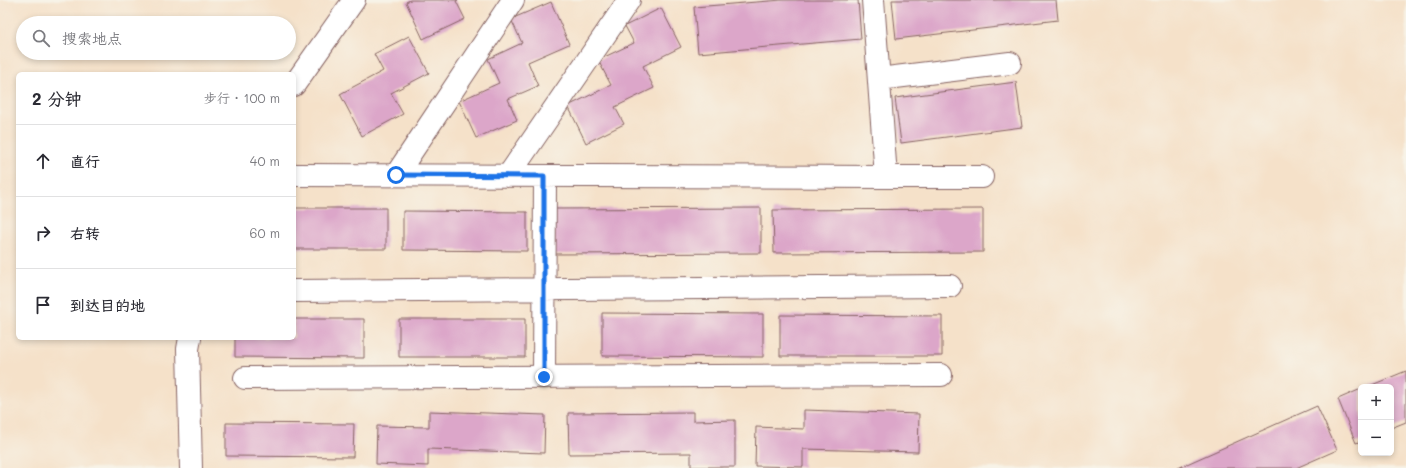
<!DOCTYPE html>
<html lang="zh">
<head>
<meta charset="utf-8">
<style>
	:root { --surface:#fff; --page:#f7f7f7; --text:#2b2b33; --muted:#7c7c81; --line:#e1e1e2 }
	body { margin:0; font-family:Mali,"LXGW WenKai TC",sans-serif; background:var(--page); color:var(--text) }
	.controls { position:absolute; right:12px; bottom:12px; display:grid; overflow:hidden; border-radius:6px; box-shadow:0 2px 6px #0003 }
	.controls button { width:36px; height:36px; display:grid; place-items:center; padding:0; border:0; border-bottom:1px solid var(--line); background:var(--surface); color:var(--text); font:20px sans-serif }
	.stop { position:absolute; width:12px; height:12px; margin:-9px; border:3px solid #1a73e8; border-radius:50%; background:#fff }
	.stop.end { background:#1a73e8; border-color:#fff; box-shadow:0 1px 4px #0008 }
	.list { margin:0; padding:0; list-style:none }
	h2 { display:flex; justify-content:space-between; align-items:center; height:52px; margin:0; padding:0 16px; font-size:17px }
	h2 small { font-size:13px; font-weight:400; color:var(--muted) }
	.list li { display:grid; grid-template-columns:26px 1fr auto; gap:12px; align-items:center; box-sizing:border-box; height:72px; padding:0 16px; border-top:1px solid var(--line) }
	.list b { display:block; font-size:15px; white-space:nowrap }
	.list em { font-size:13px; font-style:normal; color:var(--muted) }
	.icon { flex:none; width:22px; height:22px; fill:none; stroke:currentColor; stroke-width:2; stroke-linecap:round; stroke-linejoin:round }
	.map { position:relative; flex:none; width:1406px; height:468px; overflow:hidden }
	.search { position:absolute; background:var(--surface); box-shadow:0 2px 6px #0003; left:16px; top:16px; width:280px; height:44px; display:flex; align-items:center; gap:10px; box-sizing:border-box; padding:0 14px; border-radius:22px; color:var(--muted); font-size:15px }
	.panel { position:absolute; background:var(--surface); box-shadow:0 2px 6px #0003; left:16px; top:72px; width:280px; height:268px; border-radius:6px }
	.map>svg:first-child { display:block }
</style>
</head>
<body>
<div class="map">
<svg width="1406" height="468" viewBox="0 0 1406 468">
	<rect width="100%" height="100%" fill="#f7f3e8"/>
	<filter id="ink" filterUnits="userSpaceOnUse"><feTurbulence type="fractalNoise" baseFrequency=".025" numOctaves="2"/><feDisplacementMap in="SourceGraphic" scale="8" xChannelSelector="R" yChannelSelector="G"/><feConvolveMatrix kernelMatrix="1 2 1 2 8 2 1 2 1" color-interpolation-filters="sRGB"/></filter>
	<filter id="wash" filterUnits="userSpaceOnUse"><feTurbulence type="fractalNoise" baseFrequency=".012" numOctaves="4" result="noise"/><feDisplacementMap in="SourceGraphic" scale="16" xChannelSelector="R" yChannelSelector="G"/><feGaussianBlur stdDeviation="0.9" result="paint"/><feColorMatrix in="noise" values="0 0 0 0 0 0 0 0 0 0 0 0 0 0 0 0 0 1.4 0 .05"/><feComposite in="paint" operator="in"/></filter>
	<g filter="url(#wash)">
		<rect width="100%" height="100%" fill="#f5e1c9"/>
		<g id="blocks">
			<path fill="#dca6c9" d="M410,0H458L456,1L465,19L423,39L406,2Z
				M782,0H858L861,39L698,53L694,7Z
				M892,0H1056L1058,20L896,39Z
				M551,2L569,44L528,62L538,86L508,99L517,120L476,138L459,101L499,83L488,59L522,43L511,19Z
				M661,8L681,47L643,66L654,88L615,107L624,124L586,143L568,106L611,85L598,60L634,43L625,26Z
				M409,36L429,73L391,93L403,114L362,136L340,94L383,71L374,54Z
				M1016,82L1022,127L901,143L895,98Z
				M294,208H386V249H294Z
				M761,208V253L554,254V209Z
				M983,209V252L774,253L773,210Z
				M403,211L527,212V251L403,250Z
				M602,313L763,314V357L602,356Z
				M780,315L942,316V356H780Z
				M294,319H364V358L235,357V338H294Z
				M399,319H525V357H399Z
				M1406,371V422L1391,428V387H1367Z
				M1361,389V441L1356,443L1338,399Z
				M1317,406L1337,450L1296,468H1178Z
				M804,410L919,414L918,452L803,449V467L755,466L756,427L804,429Z
				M429,411L545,415L544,453L428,449V466L376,464L377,426L429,427Z
				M693,412V421L735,420V467H691V453L569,454L568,413Z
				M226,423L354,424L353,457L226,456Z"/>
		</g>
	</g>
	<g filter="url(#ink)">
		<use href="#blocks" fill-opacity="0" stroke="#866362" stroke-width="1"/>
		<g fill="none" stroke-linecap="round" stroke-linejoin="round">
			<defs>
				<path id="minor" d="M879,79L1010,63
					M294,85L354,0
					M294,175L886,177L873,0
					M396,175L513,0
					M508,176L629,0
					M886,177H982
					M294,291L950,286
					M190,338L188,349L191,468
					M544,377L545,176
					M245,378L941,375"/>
			</defs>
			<use href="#minor" stroke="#866362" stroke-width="24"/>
			<use href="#minor" stroke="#fff" stroke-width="22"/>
		</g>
	</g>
	<g fill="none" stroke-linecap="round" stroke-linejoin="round" filter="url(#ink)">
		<path stroke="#1a73e8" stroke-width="5" d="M396,175L544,176V377"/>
	</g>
</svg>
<div class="controls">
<button>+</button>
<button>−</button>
</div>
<div class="stop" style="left:396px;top:175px"></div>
<div class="stop end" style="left:544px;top:377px"></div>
<div class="search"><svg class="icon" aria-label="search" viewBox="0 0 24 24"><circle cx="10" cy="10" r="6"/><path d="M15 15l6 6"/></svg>搜索地点</div>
<section class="panel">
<h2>2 分钟<small>步行 · 100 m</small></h2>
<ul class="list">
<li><svg class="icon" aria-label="ahead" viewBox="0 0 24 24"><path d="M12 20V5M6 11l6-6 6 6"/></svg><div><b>直行</b></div><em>40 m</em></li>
<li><svg class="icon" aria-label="right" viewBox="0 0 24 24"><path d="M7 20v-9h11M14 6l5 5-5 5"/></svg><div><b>右转</b></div><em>60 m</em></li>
<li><svg class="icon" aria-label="arrive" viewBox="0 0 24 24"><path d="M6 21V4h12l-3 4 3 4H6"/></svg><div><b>到达目的地</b></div></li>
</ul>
</section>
</div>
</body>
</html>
